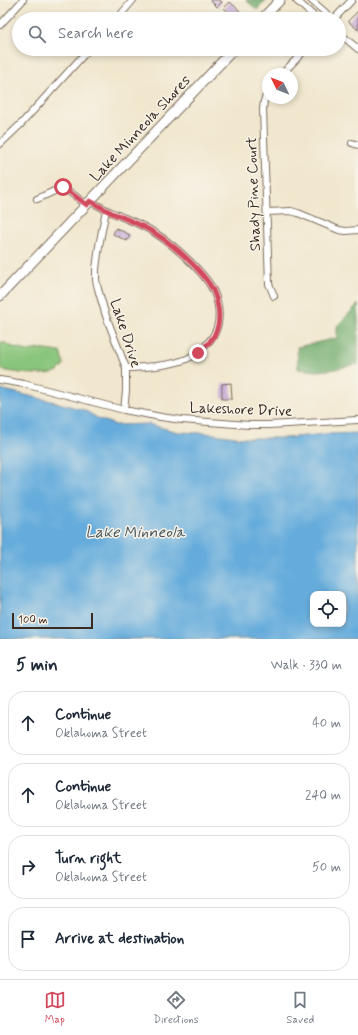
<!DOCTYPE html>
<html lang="en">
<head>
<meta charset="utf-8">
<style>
	:root { --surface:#fff; --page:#f2f2f3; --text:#1f2937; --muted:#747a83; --line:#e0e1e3; --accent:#d1495b }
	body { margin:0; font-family:Mynerve,sans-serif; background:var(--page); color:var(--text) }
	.controls { position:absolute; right:12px; bottom:12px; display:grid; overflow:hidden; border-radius:8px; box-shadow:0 2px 6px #0003 }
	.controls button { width:36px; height:36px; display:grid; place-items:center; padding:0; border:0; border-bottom:1px solid var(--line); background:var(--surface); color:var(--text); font:20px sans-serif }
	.compass { position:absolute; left:262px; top:68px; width:36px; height:36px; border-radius:50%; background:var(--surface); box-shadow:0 2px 6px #0003; rotate:313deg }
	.scale { position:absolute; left:12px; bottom:10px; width:81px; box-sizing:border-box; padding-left:4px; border:2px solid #3b2a1e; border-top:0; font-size:11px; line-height:14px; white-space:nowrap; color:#3b2a1e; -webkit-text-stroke:3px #f7f3e8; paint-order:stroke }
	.stop { position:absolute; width:12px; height:12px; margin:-9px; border:3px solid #d1495b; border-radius:50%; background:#fff }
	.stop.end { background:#d1495b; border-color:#fff; box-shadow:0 1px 4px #0008 }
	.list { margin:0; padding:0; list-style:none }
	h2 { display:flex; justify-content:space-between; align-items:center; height:52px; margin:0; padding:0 16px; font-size:17px }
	h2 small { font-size:13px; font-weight:400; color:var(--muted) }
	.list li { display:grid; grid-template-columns:26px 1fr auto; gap:12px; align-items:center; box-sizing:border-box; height:64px; margin:0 8px 8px; padding:0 8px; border:1px solid var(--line); border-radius:16px }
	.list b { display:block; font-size:15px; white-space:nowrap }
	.list p { margin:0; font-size:13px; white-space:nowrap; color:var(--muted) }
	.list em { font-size:13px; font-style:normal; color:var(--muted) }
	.icon { flex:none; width:22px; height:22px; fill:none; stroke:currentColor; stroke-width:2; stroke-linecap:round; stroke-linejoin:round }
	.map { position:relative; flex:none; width:358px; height:639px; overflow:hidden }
	.search { position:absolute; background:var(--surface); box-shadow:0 2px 6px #0003; left:12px; right:12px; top:12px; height:44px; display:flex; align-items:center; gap:10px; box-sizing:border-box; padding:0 14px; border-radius:22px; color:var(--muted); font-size:15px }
	.sheet { height:340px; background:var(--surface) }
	nav { display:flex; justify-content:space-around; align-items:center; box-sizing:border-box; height:56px; border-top:1px solid var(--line); background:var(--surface); font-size:11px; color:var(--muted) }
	nav a { display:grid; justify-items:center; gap:2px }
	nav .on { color:var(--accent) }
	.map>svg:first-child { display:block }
</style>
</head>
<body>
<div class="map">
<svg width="358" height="639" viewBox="0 0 358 639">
	<rect width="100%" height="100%" fill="#f7f3e8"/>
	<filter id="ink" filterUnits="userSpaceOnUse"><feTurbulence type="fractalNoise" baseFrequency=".025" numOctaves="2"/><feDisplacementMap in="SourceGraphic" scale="8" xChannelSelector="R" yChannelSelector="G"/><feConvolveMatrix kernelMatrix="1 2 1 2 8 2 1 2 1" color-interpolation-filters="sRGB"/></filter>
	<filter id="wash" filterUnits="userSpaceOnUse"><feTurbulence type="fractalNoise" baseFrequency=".012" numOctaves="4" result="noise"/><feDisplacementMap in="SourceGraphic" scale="16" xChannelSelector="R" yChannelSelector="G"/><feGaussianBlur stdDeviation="0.9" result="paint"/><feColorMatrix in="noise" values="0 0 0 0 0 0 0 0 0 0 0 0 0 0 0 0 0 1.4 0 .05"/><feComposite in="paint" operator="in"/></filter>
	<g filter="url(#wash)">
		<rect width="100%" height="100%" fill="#f1e7ce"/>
		<path fill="#89c57b" stroke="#62784c" d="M0,343H5L13,347L27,351L40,349L60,352L64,364C63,366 60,369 58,371C49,377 11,373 0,369Z"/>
		<path fill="#6eaa6b" stroke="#546a44" d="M246,0H266L257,10Z
			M358,304V365L356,364L331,370L317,371L298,369L297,347L337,338V326Z"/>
		<path fill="#65acdc" stroke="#506b7d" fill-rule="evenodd" d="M0,389L51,401L84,410L99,419L116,425L148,424L178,432L206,433L243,438H285L325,434L358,433V639H0ZM313,594H343V624H313Z"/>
		<g id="blocks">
			<path fill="#c4a8d7" d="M210,0H219L222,2L217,7Z
				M230,2L240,11L234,17L224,8Z
				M358,11V30L348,21Z
				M116,228L130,235L127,241L113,234Z
				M231,383L232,399H222V384Z"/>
		</g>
	</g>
	<g filter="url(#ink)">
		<use href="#blocks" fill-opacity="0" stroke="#7b6c5c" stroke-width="1"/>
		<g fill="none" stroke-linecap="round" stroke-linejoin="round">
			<defs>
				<path id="street" d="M296,0L317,19
					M311,0L327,14L328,19
					M117,19L133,0
					M334,19L352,0
					M0,25L23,0
					M339,33L358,49
					M282,74L306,49
					M268,91L264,101L263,109L269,284L274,296
					M352,143L358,145
					M0,144L21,124L89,49
					M37,199L63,187L87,205
					M90,201C97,205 104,209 111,212C126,219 142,224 155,233C173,244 204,272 213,290C220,305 222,325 211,339C196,359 180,363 156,366C146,367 136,368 126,368
					M106,210L99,246L96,269V280L98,289L106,316L126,368V391L124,410
					M267,212L291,211L298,213L339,230L346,231L358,230
					M0,380L24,384L124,410L161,417L182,420L249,425H269L358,420"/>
				<path id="secondary" d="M262,19L280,0
					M0,296L234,49"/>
			</defs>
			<use href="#street" stroke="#7b6c5c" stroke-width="8"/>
			<use href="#secondary" stroke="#7b6c5c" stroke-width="11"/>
			<use href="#street" stroke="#fff" stroke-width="6"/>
			<use href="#secondary" stroke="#fff" stroke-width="9"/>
		</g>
	</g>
	<g fill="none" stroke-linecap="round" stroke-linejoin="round" filter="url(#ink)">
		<path stroke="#d1495b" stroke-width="5" d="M63,187L87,205L90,201C97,205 104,209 112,213C127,219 143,225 156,234C174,245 203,271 213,290C218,301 221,317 217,329C214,339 206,346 198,353"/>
	</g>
	<g text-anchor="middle" stroke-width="3" stroke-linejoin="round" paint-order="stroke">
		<g font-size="15" fill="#3b2a1e" stroke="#f7f3e8">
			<text transform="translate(140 128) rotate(-47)" y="5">Lake Minneola Shores</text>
			<text transform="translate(253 194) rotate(-92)" y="5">Shady Pine Court</text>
			<text transform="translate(126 333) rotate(72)" y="5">Lake Drive</text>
			<text transform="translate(241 409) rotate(2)" y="5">Lakeshore Drive</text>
		</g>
		<g font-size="16" font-style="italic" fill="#4a5860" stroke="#f7f3e8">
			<text x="135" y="537">Lake Minneola</text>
		</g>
	</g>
</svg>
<div class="controls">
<button><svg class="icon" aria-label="locate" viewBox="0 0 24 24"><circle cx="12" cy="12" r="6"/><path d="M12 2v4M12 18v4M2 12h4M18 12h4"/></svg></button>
</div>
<svg class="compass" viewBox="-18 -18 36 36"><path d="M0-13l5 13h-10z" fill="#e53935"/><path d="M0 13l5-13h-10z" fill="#747a83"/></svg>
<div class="scale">100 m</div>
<div class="stop" style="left:63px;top:187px"></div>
<div class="stop end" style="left:198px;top:353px"></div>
<div class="search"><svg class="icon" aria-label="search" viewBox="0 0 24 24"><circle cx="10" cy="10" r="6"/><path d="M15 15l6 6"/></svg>Search here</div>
</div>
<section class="sheet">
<h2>5 min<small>Walk · 330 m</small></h2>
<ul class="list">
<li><svg class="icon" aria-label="ahead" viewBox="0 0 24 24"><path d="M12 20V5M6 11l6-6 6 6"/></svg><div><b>Continue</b><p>Oklahoma Street</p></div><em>40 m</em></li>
<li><svg class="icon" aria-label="ahead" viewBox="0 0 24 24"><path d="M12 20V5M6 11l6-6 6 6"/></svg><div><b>Continue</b><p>Oklahoma Street</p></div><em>240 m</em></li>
<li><svg class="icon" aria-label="right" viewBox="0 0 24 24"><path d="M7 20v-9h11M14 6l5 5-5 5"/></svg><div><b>Turn right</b><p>Oklahoma Street</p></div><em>50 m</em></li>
<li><svg class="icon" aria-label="arrive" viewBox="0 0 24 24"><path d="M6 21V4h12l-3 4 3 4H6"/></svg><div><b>Arrive at destination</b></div></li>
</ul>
</section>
<nav>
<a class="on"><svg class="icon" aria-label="map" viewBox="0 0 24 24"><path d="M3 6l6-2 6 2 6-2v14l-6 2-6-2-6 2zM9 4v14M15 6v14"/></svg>Map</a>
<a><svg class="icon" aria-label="directions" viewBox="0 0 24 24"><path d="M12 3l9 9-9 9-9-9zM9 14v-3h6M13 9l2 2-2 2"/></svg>Directions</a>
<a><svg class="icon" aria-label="saved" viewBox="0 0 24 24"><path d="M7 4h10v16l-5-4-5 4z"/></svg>Saved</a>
</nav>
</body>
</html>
